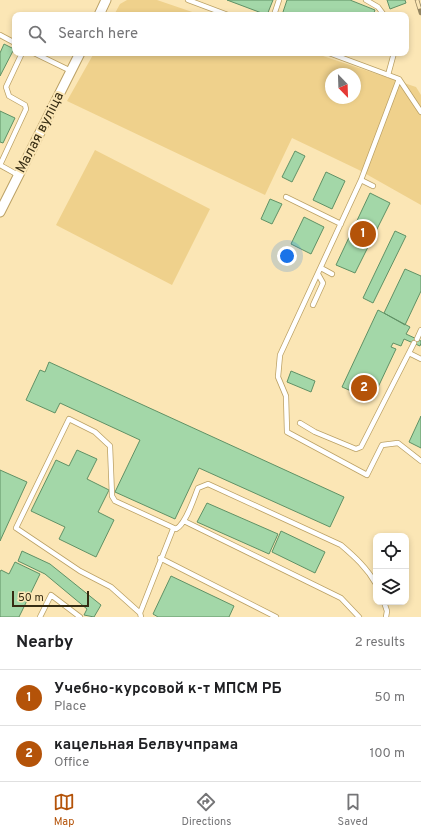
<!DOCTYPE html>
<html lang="en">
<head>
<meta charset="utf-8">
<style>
	:root { --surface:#fff; --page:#f2f2f2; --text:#202124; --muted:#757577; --line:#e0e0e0; --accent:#b45309 }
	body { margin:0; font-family:Overpass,sans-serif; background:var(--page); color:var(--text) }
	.controls { position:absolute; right:12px; bottom:12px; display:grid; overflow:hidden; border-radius:8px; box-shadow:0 2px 6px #0003 }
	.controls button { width:36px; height:36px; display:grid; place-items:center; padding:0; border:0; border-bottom:1px solid var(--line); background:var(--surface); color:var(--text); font:20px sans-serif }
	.compass { position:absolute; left:325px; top:68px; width:36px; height:36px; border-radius:50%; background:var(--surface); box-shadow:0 2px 6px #0003; rotate:157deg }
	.scale { position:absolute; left:12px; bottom:10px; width:77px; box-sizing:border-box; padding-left:4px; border:2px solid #362c13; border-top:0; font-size:11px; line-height:14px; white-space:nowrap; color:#362c13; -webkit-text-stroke:3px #fbe6b5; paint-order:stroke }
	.you { position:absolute; left:287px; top:256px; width:14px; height:14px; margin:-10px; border:3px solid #fff; border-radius:50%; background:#1a73e8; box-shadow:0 0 0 6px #1a73e833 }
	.badge { display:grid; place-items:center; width:26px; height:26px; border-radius:50%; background:var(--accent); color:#fff; font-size:13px; font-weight:700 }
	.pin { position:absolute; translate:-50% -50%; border:2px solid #fff; box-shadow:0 1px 4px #0006 }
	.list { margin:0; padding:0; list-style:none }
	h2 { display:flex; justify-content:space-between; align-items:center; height:52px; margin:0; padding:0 16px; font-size:17px }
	h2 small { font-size:13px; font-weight:400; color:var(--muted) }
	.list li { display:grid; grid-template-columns:26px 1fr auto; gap:12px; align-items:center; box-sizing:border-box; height:56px; padding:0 16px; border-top:1px solid var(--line) }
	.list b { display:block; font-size:15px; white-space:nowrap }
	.list p { margin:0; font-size:13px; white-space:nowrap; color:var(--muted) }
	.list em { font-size:13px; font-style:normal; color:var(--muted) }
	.icon { flex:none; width:22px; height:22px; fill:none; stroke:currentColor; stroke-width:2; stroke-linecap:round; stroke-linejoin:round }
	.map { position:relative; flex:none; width:421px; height:617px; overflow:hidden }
	.search { position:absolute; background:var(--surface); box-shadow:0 2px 6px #0003; left:12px; right:12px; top:12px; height:44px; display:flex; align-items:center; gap:10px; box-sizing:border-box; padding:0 14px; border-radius:8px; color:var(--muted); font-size:15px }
	.sheet { height:164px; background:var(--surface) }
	nav { display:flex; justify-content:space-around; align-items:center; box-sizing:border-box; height:56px; border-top:1px solid var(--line); background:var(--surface); font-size:11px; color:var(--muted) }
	nav a { display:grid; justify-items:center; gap:2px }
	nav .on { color:var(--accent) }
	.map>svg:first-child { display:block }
</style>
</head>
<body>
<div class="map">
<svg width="421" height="617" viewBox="0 0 421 617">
	<rect width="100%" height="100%" fill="#fbe6b5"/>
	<path fill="#efd18c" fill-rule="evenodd" d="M127,0H157L201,15H114L120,4Z
		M94,53H314L416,87L421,95V205L359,170L292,138L265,195L67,101ZM331,74H355V98H331Z
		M95,150L210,209L172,285L56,225Z"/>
	<path fill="#a3d7a8" stroke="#609165" d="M227,0H273L267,15Z
		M287,0H350L375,10L373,15H282Z
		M387,0H405L406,3L390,9Z
		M4,44L14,49L0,76V53Z
		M0,111L15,118L3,143L0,142Z
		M295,151L305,156L292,182L282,177Z
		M326,172L345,181L332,209L313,200Z
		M370,193L390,203L355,273L336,265Z
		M270,199L282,204L272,224L261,219Z
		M304,217L324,227L311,254L291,244Z
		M395,231L406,236L373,303L363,298Z
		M405,269L421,276V291L405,325L384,313Z
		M378,310L410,327L406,334L421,341V343L420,346L404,339L401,346L393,343L391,347L396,349L372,400L342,387Z
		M49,362L344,497L330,527L199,468L175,519L115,492L140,440L60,403L55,413L26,400L40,370L45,372Z
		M291,371L315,381L311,392L287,382Z
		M421,416V448L409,442Z
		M77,450L97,459L87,479L109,490L98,512L114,520L96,557L59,539L65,527L31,511L56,460L69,466Z
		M0,470L27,482L0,541Z
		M207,503L278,534L269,554L197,522Z
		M281,531L325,552L315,573L272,552Z
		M22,551L50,564L101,605L94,617L84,615L87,609L45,574L18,561Z
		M15,562L40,574L19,617H0V572L1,570L9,574Z
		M171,576L234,606L229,617H158L153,614Z"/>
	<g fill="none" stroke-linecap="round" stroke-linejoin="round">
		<defs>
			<path id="service" d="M188,0L228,15
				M366,0L378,7L384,15
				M274,15L279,0
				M0,35L15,43
				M34,53L71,71
				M329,53L399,79L421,112
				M388,75L394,53
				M399,79L361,180L280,355L278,377L286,396L287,432L367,475L382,445L398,443L421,461
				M0,165L26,109L25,105L9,96L6,87L22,53
				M0,165L18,175
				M361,180L373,186
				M286,197L341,224
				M321,268L332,274
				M313,305L323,283L318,274
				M417,339L421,330
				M409,353L421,359
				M300,423L315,432L356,449L361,447L414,343
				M184,521L341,598L359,617
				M160,558L276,617
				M384,602L387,611L386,617
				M140,613L111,587L80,571L16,528L69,419L95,432L110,446L112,496L115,501L176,529C186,524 194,498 198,488L208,484L341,545C355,557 367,568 376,584
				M40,617L51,595L80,617
				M141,617L140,613L173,529"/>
			<path id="minor" d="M99,15L106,0
				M0,212L80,53"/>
		</defs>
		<use href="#service" stroke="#bba165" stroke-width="6"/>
		<use href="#minor" stroke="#bba165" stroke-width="11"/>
		<use href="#service" stroke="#fff" stroke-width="4.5"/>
		<use href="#minor" stroke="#fff" stroke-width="9"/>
		<defs>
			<path id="rail" d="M417,0L421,13"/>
		</defs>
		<use href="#rail" stroke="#92835f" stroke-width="4.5"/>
		<use href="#rail" stroke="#fbe6b5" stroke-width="3" stroke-dasharray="9" stroke-linecap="butt"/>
	</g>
	<g text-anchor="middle" stroke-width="4" stroke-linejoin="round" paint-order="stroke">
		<g font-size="14" fill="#362c13" stroke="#fbe6b5">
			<text transform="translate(39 132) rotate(-63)" y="5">Малая вуліца</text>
		</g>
	</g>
</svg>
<div class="controls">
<button><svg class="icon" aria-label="locate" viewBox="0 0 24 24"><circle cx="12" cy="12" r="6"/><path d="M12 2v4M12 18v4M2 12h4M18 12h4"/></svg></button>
<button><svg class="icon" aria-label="layers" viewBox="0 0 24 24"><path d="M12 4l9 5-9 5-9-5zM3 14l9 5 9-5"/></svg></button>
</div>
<svg class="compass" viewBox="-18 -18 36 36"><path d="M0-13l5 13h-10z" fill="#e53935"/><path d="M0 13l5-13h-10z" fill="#757577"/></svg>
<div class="scale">50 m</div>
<div class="you"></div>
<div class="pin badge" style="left:363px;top:234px">1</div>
<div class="pin badge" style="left:364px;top:388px">2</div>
<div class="search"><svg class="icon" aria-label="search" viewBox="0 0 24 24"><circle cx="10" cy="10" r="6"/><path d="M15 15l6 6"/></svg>Search here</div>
</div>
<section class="sheet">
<h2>Nearby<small>2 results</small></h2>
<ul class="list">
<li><span class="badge">1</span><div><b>Учебно-курсовой к-т МПСМ РБ</b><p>Place</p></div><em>50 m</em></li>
<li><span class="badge">2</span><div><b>кацельная Белвучпрама</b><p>Office</p></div><em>100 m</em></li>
</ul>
</section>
<nav>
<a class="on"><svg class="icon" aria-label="map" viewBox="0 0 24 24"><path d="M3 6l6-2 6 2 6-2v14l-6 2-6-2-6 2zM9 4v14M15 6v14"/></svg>Map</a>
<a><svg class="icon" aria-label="directions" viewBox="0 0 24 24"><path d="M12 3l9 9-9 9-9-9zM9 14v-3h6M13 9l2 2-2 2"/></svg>Directions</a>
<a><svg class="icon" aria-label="saved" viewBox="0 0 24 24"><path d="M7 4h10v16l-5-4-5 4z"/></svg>Saved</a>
</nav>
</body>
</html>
